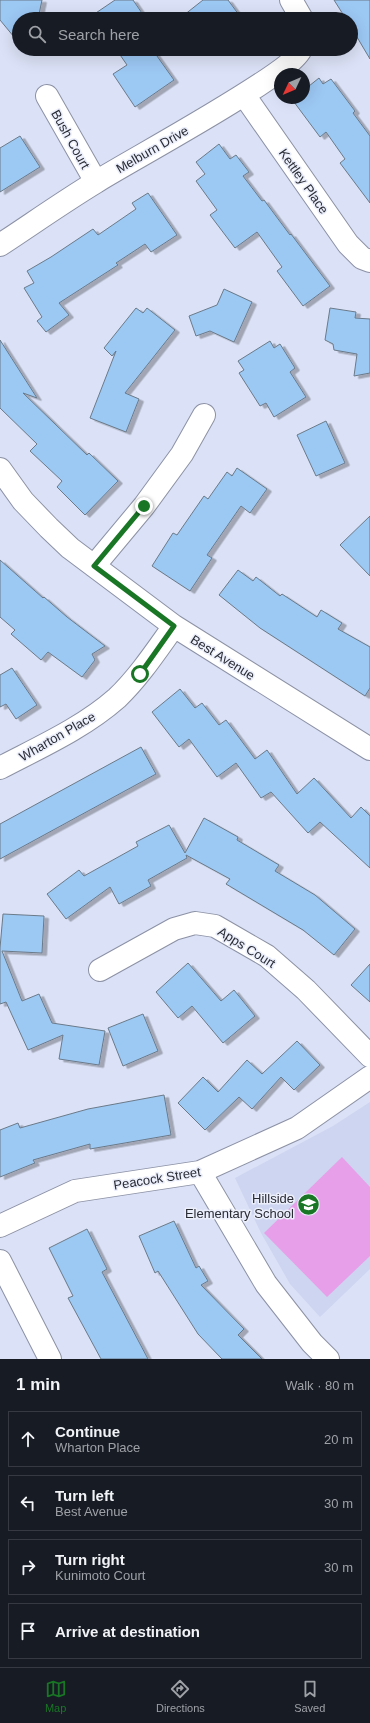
<!DOCTYPE html>
<html lang="en">
<head>
<meta charset="utf-8">
<style>
	:root { --surface:#171b24; --page:#20242c; --text:#f1f3f6; --muted:#9ea1a6; --line:#363941; --accent:#197625 }
	body { margin:0; font-family:Helvetica,sans-serif; background:var(--page); color:var(--text) }
	.compass { position:absolute; left:274px; top:68px; width:36px; height:36px; border-radius:50%; background:var(--surface); box-shadow:0 4px 16px #0002; rotate:226deg }
	.stop { position:absolute; width:12px; height:12px; margin:-9px; border:3px solid #197625; border-radius:50%; background:#fff }
	.stop.end { background:#197625; border-color:#fff; box-shadow:0 1px 4px #0008 }
	.list { margin:0; padding:0; list-style:none }
	h2 { display:flex; justify-content:space-between; align-items:center; height:52px; margin:0; padding:0 16px; font-size:17px }
	h2 small { font-size:13px; font-weight:400; color:var(--muted) }
	.list li { display:grid; grid-template-columns:26px 1fr auto; gap:12px; align-items:center; box-sizing:border-box; height:56px; margin:0 8px 8px; padding:0 8px; border:1px solid var(--line); border-radius:0px }
	.list b { display:block; font-size:15px; white-space:nowrap }
	.list p { margin:0; font-size:13px; white-space:nowrap; color:var(--muted) }
	.list em { font-size:13px; font-style:normal; color:var(--muted) }
	.icon { flex:none; width:22px; height:22px; fill:none; stroke:currentColor; stroke-width:2; stroke-linecap:round; stroke-linejoin:round }
	.map { position:relative; flex:none; width:370px; height:1359px; overflow:hidden }
	.search { position:absolute; background:var(--surface); box-shadow:0 4px 16px #0002; left:12px; right:12px; top:12px; height:44px; display:flex; align-items:center; gap:10px; box-sizing:border-box; padding:0 14px; border-radius:22px; color:var(--muted); font-size:15px }
	.sheet { height:308px; background:var(--surface) }
	nav { display:flex; justify-content:space-around; align-items:center; box-sizing:border-box; height:56px; border-top:1px solid var(--line); background:var(--surface); font-size:11px; color:var(--muted) }
	nav a { display:grid; justify-items:center; gap:2px }
	nav .on { color:var(--accent) }
	.map>svg:first-child { display:block }
</style>
</head>
<body>
<div class="map">
<svg width="370" height="1359" viewBox="0 0 370 1359">
	<defs>
		<filter id="shadow"><feDropShadow dx="4.5" dy="2.5" stdDeviation="0" flood-color="#0004"/></filter>
	</defs>
	<rect width="100%" height="100%" fill="#dbe1f6"/>
	<path fill="#cdd5f0" d="M370,1102V1269L320,1317L290,1284L261,1233L235,1178L333,1126Z"/>
	<path fill="#e89fe9" d="M342,1157L370,1187V1256L327,1297L264,1233Z"/>
	<path fill="#9cc8f4" stroke="#6a7a89" filter="url(#shadow)" d="M0,0H42L38,19H19V43L0,20Z
		M115,0H133L146,19H87Z
		M203,0H228L242,19H179Z
		M334,0H370V59L351,27V19H346Z
		M116,49H152L174,80L135,107L113,74L127,65Z
		M319,78L323,84L331,79L355,111L353,113L370,136V203L340,163L345,159L326,132L320,137L291,98H304V90Z
		M20,136L40,167L0,192V148Z
		M219,144L230,159L236,155L249,172L243,176L262,201L264,200L290,235L291,234L330,286L303,306L277,271L282,267L257,232L235,248L210,215L217,210L196,181L205,174L196,162Z
		M148,193L177,235L151,252L145,244L116,263L118,265L59,303L69,315L46,332L37,321L42,317L24,288L34,283L27,271L51,257L93,229L98,235L136,209L132,203Z
		M224,289L252,302L234,342L210,331L196,336L189,316L217,305Z
		M136,308L143,313L147,308L175,330L125,393L139,399L126,432L90,418L116,351L112,356L104,348Z
		M330,308L356,312L355,318L370,319V373L354,376L357,354L334,350L333,344L325,340Z
		M0,340L37,398L23,393L87,455L89,453L118,481L85,515L57,487L62,481L30,451L37,444L0,408Z
		M270,341L274,348L280,344L295,368L290,372L306,397L274,417L266,403L260,406L239,373L244,370L238,361Z
		M326,421L345,463L316,476L297,435Z
		M237,468L267,489L250,513L241,506L207,555L212,558L190,591L152,566L173,533L177,535L204,496L208,499L227,472L232,476Z
		M370,516V576L340,545Z
		M0,560L43,598L44,597L67,617L105,646L92,654L95,660L82,677L48,652L41,660L11,634L15,630L0,617Z
		M238,570L253,581L256,577L280,596L282,594L317,617L321,610L342,623L338,629L370,647V688L365,696L260,628L219,595Z
		M12,668L37,705L16,719L6,704L0,707V675Z
		M180,689L195,708L202,703L219,725L226,720L255,759L267,750L297,794L314,778L351,818L361,807L370,816V868L320,822L308,833L271,792L261,798L236,763L217,777L189,739L179,747L152,712Z
		M141,747L156,774L0,859V824Z
		M204,818L238,837L237,840L279,865L275,871L315,895L355,929L334,955L303,930L226,884L230,879L186,855L187,858L148,880L151,886L119,904L110,887L66,919L47,894L79,870L84,876L138,846L136,842L169,825L185,853Z
		M3,914L44,916L42,953L2,951L22,1001L39,994L52,1023L105,1031L99,1065L59,1059L63,1035L28,1050L6,1002L0,1004V948Z
		M188,963L221,1001L234,990L255,1016L223,1043L192,1006L178,1018L156,992Z
		M370,964V1002L351,985Z
		M143,1014L158,1051L123,1066L108,1028Z
		M297,1041L320,1065L294,1090L281,1077L252,1109L239,1097L205,1130L178,1103L203,1077L218,1092L247,1060L262,1074Z
		M164,1095L171,1135L90,1149V1144L33,1160L35,1163L0,1177V1130L18,1123L20,1128L88,1109Z
		M174,1221L196,1268L199,1266L208,1281L201,1285L244,1329L238,1335L262,1359H222L198,1334L158,1271L155,1273L139,1236Z
		M87,1229L107,1269L102,1272L148,1359H101L68,1298L73,1296L49,1248Z"/>
	<g fill="none" stroke-linecap="round" stroke-linejoin="round">
		<defs>
			<path id="minor" d="M291,0L302,19
				M244,95L348,244L362,258L370,261
				M47,96L96,182
				M0,245C32,224 63,202 96,182C127,162 294,73 301,49
				M0,469L23,501L49,528L70,548L174,626L370,749
				M94,566L144,506L182,454L204,415
				M0,768C40,747 83,728 117,698C139,677 156,651 174,626
				M100,970L174,929L195,923L215,926L267,956L306,990L370,1056
				M200,1172L266,1284L312,1343L328,1359
				M0,1226L75,1191L200,1172L297,1128L370,1077
				M0,1261L50,1359"/>
		</defs>
		<use href="#minor" stroke="#8c91a5" stroke-width="24"/>
		<use href="#minor" stroke="#fff" stroke-width="22"/>
	</g>
	<g fill="none" stroke-linecap="round" stroke-linejoin="round">
		<path stroke="#197625" stroke-width="5" d="M140,674L174,626L94,566L144,506"/>
	</g>
	<defs>
		<symbol id="school-disc" viewBox="-11 -11 22 22"><circle r="9.5" fill="#197625" stroke="#ebeefb"/><path d="M0-5L7-2L0 1L-7-2ZM-4 1L0 2.5L4 1V4Q0 6-4 4Z" fill="#fff"/></symbol>
	</defs>
	<g fill-rule="evenodd">
		<use href="#school-disc" x="296" y="1192" width="25" height="25"/>
	</g>
	<g text-anchor="middle" stroke-width="3" stroke-linejoin="round" paint-order="stroke">
		<g font-size="13" fill="#2a2c34" stroke="#ebeefb">
			<text transform="translate(71 139) rotate(61)" y="5">Bush Court</text>
			<text transform="translate(152 149) rotate(-30)" y="5">Melburn Drive</text>
			<text transform="translate(304 181) rotate(55)" y="5">Kettley Place</text>
			<text transform="translate(223 657) rotate(32)" y="5">Best Avenue</text>
			<text transform="translate(57 736) rotate(-30)" y="5">Wharton Place</text>
			<text transform="translate(247 947) rotate(32)" y="5">Apps Court</text>
			<text transform="translate(157 1178) rotate(-9)" y="5">Peacock Street</text>
		</g>
		<g font-size="13" fill="#2a2c34" stroke="#ebeefb" text-anchor="end">
			<text x="294" y="1203">Hillside<tspan x="294" dy="15">Elementary School</tspan></text>
		</g>
	</g>
</svg>
<svg class="compass" viewBox="-18 -18 36 36"><path d="M0-13l5 13h-10z" fill="#e53935"/><path d="M0 13l5-13h-10z" fill="#9ea1a6"/></svg>
<div class="stop" style="left:140px;top:674px"></div>
<div class="stop end" style="left:144px;top:506px"></div>
<div class="search"><svg class="icon" aria-label="search" viewBox="0 0 24 24"><circle cx="10" cy="10" r="6"/><path d="M15 15l6 6"/></svg>Search here</div>
</div>
<section class="sheet">
<h2>1 min<small>Walk · 80 m</small></h2>
<ul class="list">
<li><svg class="icon" aria-label="ahead" viewBox="0 0 24 24"><path d="M12 20V5M6 11l6-6 6 6"/></svg><div><b>Continue</b><p>Wharton Place</p></div><em>20 m</em></li>
<li><svg class="icon" aria-label="left" viewBox="0 0 24 24"><path d="M17 20v-9H6M10 6l-5 5 5 5"/></svg><div><b>Turn left</b><p>Best Avenue</p></div><em>30 m</em></li>
<li><svg class="icon" aria-label="right" viewBox="0 0 24 24"><path d="M7 20v-9h11M14 6l5 5-5 5"/></svg><div><b>Turn right</b><p>Kunimoto Court</p></div><em>30 m</em></li>
<li><svg class="icon" aria-label="arrive" viewBox="0 0 24 24"><path d="M6 21V4h12l-3 4 3 4H6"/></svg><div><b>Arrive at destination</b></div></li>
</ul>
</section>
<nav>
<a class="on"><svg class="icon" aria-label="map" viewBox="0 0 24 24"><path d="M3 6l6-2 6 2 6-2v14l-6 2-6-2-6 2zM9 4v14M15 6v14"/></svg>Map</a>
<a><svg class="icon" aria-label="directions" viewBox="0 0 24 24"><path d="M12 3l9 9-9 9-9-9zM9 14v-3h6M13 9l2 2-2 2"/></svg>Directions</a>
<a><svg class="icon" aria-label="saved" viewBox="0 0 24 24"><path d="M7 4h10v16l-5-4-5 4z"/></svg>Saved</a>
</nav>
</body>
</html>
